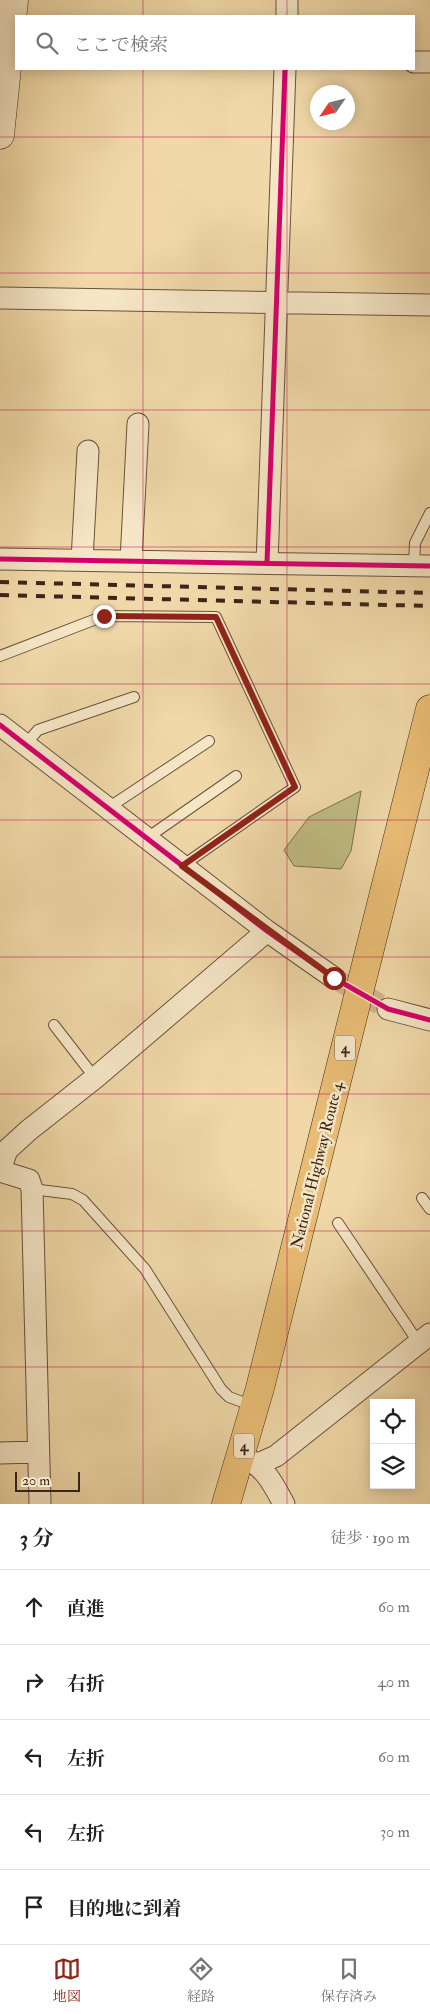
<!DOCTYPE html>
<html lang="ja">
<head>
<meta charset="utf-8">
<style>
	:root { --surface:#fff; --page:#f6f6f6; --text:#222; --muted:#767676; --line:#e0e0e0; --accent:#8f2418 }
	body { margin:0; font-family:"IM FELL Double Pica","Noto Serif JP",serif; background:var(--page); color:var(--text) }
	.controls { position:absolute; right:15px; bottom:15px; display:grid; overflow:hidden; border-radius:0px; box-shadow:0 2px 12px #0003 }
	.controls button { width:45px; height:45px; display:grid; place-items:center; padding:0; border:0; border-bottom:1px solid var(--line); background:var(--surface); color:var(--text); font:25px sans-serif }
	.compass { position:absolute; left:310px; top:85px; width:45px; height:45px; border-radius:50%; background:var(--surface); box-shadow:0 2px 12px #0003; rotate:235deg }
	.scale { position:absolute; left:15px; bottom:12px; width:65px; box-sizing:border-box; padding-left:5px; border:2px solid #3d2519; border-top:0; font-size:14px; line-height:18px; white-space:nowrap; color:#3d2519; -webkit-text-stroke:4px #f5e6c6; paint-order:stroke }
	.stop { position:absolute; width:15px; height:15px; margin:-11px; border:4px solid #8f2418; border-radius:50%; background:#fff }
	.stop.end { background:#8f2418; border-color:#fff; box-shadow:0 1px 5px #0008 }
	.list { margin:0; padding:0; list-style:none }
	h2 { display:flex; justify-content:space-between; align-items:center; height:65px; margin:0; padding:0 20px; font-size:21px }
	h2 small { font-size:16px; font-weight:400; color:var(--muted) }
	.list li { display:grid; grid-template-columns:32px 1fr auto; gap:15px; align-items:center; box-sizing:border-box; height:75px; padding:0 20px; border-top:1px solid var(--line) }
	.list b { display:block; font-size:19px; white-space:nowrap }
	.list em { font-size:16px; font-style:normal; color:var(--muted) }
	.icon { flex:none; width:28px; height:28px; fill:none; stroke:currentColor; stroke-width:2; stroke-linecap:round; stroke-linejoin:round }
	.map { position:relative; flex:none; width:430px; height:1504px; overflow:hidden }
	.search { position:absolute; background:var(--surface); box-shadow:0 2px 12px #0003; left:15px; right:15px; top:15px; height:55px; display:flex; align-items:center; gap:12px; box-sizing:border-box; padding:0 18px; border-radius:0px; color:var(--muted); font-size:19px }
	.sheet { height:440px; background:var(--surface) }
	nav { display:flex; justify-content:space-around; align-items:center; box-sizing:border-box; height:70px; border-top:1px solid var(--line); background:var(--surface); font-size:14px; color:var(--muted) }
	nav a { display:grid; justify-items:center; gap:2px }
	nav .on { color:var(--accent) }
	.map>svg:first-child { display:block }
</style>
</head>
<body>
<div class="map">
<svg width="430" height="1504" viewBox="0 0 430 1504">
	<rect width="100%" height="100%" fill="#f0d8a8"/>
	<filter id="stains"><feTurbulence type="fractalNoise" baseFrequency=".004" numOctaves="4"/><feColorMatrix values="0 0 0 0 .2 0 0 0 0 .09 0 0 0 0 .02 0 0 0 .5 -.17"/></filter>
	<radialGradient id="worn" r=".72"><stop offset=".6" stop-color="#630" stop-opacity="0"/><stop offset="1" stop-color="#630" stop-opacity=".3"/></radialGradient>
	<path fill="#c0bc83" stroke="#7e704e" d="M361,791L351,851L341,869L294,866L284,850L309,817Z"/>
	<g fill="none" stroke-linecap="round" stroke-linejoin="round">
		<path stroke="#ccb48b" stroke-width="21" stroke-dasharray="21 11" stroke-linecap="butt" d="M334,978L388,1009"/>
		<defs>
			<path id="lane" d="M414,566L415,543L430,513
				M0,656L104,616L216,617L295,787L182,866
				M26,744L38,730L134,697
				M108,808L209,741
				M147,838L236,776
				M54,1025L95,1078
				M32,1189L72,1194L83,1200L145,1269L221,1389L229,1397L253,1406
				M422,1198L430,1209
				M338,1223L418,1342"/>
			<path id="street" d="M287,16V0
				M414,62H430
				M0,298L430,305
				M0,559L430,566
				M82,560L88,451
				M131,561L138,424
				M267,563L285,69
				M0,725L267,931L334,978
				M388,1009L430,1020
				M0,1170L7,1150L29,1130L95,1078L267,931
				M0,1171L29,1180L32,1189L40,1504
				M0,1453L38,1452
				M247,1459C266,1468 274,1486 284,1504
				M258,1464L276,1456L430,1334"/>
			<path id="secondary" d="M0,135L14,0"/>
			<path id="highway" d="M226,1504L260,1388L430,709"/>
		</defs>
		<use href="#lane" stroke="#6a523d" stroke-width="12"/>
		<use href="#street" stroke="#6a523d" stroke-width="23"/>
		<use href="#secondary" stroke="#3d2519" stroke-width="29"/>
		<use href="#highway" stroke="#3d2519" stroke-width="29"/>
		<use href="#lane" stroke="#f5e6c6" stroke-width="10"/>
		<use href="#street" stroke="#f5e6c6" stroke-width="21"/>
		<use href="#secondary" stroke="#f5e6c6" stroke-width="28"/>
		<use href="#highway" stroke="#e8bc74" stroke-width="28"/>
		<path stroke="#3d2519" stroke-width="4" stroke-dasharray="9 9" stroke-linecap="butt" d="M0,582L430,593
			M0,595L430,606"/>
		<defs>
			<path id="cycleway" d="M0,559L430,566
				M267,563L285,69
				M0,725L267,931L334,978L388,1009L430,1020"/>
		</defs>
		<use href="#cycleway" stroke="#f5e6c6" stroke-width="8"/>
		<use href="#cycleway" stroke="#d6006c" stroke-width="5"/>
	</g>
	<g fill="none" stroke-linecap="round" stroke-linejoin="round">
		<path stroke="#8f2418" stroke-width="6" d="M104,616L216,617L295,787L182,866L334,978"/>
	</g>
	<path fill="none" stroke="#c2185b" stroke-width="1" stroke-opacity="0.55" d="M143,0V16M287,0V16M143,69V1504M287,69V1504M0,137H430M0,273H430M0,410H430M0,547H430M0,684H430M0,820H430M0,957H430M0,1094H430M0,1231H430M0,1367H430"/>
	<g text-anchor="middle" stroke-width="5" stroke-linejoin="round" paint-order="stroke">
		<g fill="#f5e6c6" stroke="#745f4d" stroke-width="1">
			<rect x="335" y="1035.5" width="20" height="25" rx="4"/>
			<rect x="234" y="1433.5" width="20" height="25" rx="4"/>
		</g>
		<g font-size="15" font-weight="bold" fill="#3d2519">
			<text x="345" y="1053">4</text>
			<text x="244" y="1451">4</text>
		</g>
		<g font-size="16" fill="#3d2519" stroke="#f5e6c6">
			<text transform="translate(316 1165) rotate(-76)" y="6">National Highway Route 4</text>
		</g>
	</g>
	<rect width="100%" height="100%" filter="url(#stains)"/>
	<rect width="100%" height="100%" fill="url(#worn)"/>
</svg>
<div class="controls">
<button><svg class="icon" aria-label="locate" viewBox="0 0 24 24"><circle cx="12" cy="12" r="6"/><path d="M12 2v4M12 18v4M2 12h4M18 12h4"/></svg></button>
<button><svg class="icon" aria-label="layers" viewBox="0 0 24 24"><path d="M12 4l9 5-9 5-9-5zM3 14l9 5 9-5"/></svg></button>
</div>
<svg class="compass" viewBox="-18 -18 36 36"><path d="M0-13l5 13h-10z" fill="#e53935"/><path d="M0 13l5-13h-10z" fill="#767676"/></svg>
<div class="scale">20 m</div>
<div class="stop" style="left:334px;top:978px"></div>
<div class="stop end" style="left:104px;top:616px"></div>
<div class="search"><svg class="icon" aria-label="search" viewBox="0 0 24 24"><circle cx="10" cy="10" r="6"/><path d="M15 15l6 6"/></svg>ここで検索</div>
</div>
<section class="sheet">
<h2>3 分<small>徒歩 · 190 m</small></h2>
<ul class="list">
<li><svg class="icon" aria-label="ahead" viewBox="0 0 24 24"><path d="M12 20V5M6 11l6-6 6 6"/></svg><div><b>直進</b></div><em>60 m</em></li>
<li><svg class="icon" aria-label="right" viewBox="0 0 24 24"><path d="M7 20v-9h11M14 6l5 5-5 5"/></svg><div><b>右折</b></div><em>40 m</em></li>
<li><svg class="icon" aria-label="left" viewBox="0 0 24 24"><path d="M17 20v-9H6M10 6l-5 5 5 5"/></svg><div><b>左折</b></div><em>60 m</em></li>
<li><svg class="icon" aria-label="left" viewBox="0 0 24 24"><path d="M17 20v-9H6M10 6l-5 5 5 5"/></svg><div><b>左折</b></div><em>30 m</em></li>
<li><svg class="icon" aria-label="arrive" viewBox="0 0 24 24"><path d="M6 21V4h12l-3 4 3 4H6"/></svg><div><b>目的地に到着</b></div></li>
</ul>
</section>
<nav>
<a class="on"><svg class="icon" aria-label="map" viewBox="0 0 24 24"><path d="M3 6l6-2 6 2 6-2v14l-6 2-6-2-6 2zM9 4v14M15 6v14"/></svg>地図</a>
<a><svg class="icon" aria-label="directions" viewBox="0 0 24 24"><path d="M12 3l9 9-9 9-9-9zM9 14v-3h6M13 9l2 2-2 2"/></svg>経路</a>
<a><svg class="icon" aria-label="saved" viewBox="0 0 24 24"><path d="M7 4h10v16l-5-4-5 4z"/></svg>保存済み</a>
</nav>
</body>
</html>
